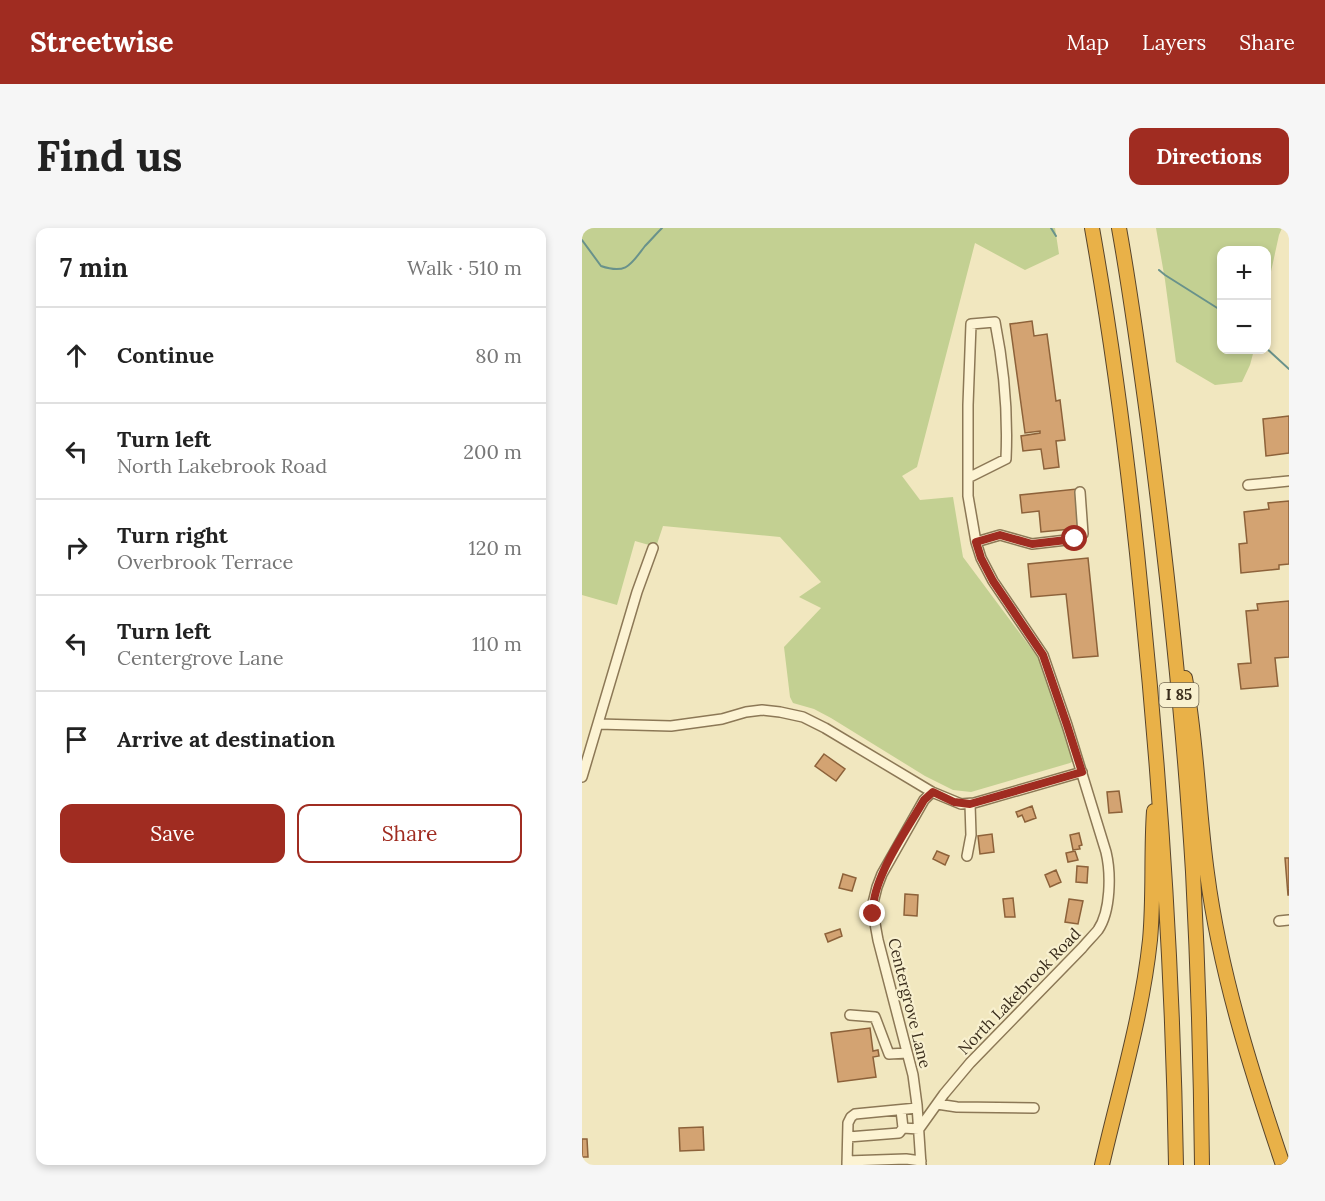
<!DOCTYPE html>
<html lang="en">
<head>
<meta charset="utf-8">
<style>
	:root { --surface:#fff; --page:#f6f6f6; --text:#222; --muted:#767676; --line:#e0e0e0; --accent:#a02c21 }
	body { margin:0; font-family:Lora,serif; background:var(--page); color:var(--text) }
	.controls { position:absolute; right:18px; top:18px; display:grid; overflow:hidden; border-radius:12px; box-shadow:0 3px 9px #0003 }
	.controls button { width:54px; height:54px; display:grid; place-items:center; padding:0; border:0; border-bottom:2px solid var(--line); background:var(--surface); color:var(--text); font:30px sans-serif }
	.stop { position:absolute; width:18px; height:18px; margin:-14px; border:4px solid #a02c21; border-radius:50%; background:#fff }
	.stop.end { background:#a02c21; border-color:#fff; box-shadow:0 2px 6px #0008 }
	.list { margin:0; padding:0; list-style:none }
	h2 { display:flex; justify-content:space-between; align-items:center; height:78px; margin:0; padding:0 24px; font-size:26px }
	h2 small { font-size:20px; font-weight:400; color:var(--muted) }
	.list li { display:grid; grid-template-columns:39px 1fr auto; gap:18px; align-items:center; box-sizing:border-box; height:96px; padding:0 24px; border-top:2px solid var(--line) }
	.list b { display:block; font-size:22px; white-space:nowrap }
	.list p { margin:0; font-size:20px; white-space:nowrap; color:var(--muted) }
	.list em { font-size:20px; font-style:normal; color:var(--muted) }
	.actions { display:flex; gap:12px; padding:18px 24px }
	.actions a { flex:1; padding:14px 0; border:2px solid var(--accent); border-radius:12px; text-align:center; font-size:21px; color:var(--accent) }
	.actions .main { background:var(--accent); color:#fff }
	.icon { flex:none; width:33px; height:33px; fill:none; stroke:currentColor; stroke-width:2; stroke-linecap:round; stroke-linejoin:round }
	.map { position:relative; flex:none; width:707px; height:937px; overflow:hidden; border-radius:12px }
	header { display:flex; align-items:center; gap:36px; box-sizing:border-box; height:84px; padding:0 30px; background:var(--accent); color:#fff }
	header strong { font-size:28px }
	nav { display:flex; gap:33px; margin-inline-start:auto; font-size:21px }
	.intro { display:flex; align-items:center; justify-content:space-between; box-sizing:border-box; height:144px; padding:0 36px }
	h1 { margin:0; font-size:42px }
	.button { padding:15px 27px; border-radius:12px; background:var(--accent); color:#fff; font-size:21px; font-weight:700 }
	main { display:flex; gap:36px; padding:0 36px }
	aside { flex:1; background:var(--surface); border-radius:12px; box-shadow:0 3px 9px #0003 }
	.map>svg:first-child { display:block }
</style>
</head>
<body>
<header>
<strong>Streetwise</strong>
<nav><a>Map</a><a>Layers</a><a>Share</a></nav>
</header>
<div class="intro"><h1>Find us</h1><a class="button">Directions</a></div>
<main>
<aside>
<h2>7 min<small>Walk · 510 m</small></h2>
<ul class="list">
<li><svg class="icon" aria-label="ahead" viewBox="0 0 24 24"><path d="M12 20V5M6 11l6-6 6 6"/></svg><div><b>Continue</b></div><em>80 m</em></li>
<li><svg class="icon" aria-label="left" viewBox="0 0 24 24"><path d="M17 20v-9H6M10 6l-5 5 5 5"/></svg><div><b>Turn left</b><p>North Lakebrook Road</p></div><em>200 m</em></li>
<li><svg class="icon" aria-label="right" viewBox="0 0 24 24"><path d="M7 20v-9h11M14 6l5 5-5 5"/></svg><div><b>Turn right</b><p>Overbrook Terrace</p></div><em>120 m</em></li>
<li><svg class="icon" aria-label="left" viewBox="0 0 24 24"><path d="M17 20v-9H6M10 6l-5 5 5 5"/></svg><div><b>Turn left</b><p>Centergrove Lane</p></div><em>110 m</em></li>
<li><svg class="icon" aria-label="arrive" viewBox="0 0 24 24"><path d="M6 21V4h12l-3 4 3 4H6"/></svg><div><b>Arrive at destination</b></div></li>
</ul>
<div class="actions"><a class="main">Save</a><a>Share</a></div>
</aside>
<div class="map">
<svg width="707" height="937" viewBox="0 0 707 937">
	<rect width="100%" height="100%" fill="#f1e7bf"/>
	<path fill="#c3d092" d="M0,0H473L477,26L443,42L393,15L335,239L320,248L338,272L371,269L381,329L463,439L493,532L488,535L389,564L371,562L343,548L249,490L232,481L211,475L208,469L202,419L239,380L217,369L239,354L198,309L81,298L74,319L53,313L35,377L0,367Z
		M574,0H700L697,7L685,62L684,22H640V122H672L668,137L660,154L633,157L594,134L583,52Z"/>
	<g fill="none" stroke-linecap="round" stroke-linejoin="round">
		<path stroke="#69928b" stroke-width="2" d="M469,0L474,8
			M0,12L19,38C45,47 49,36 63,18C69,12 74,6 80,0
			M577,42L583,47L640,83
			M684,120L707,141"/>
	</g>
	<path fill="#d3a372" stroke="#8d623a" stroke-width="1.5" d="M450,93L452,108L465,106L474,173L478,172L483,212L474,213L477,239L462,241L459,221L441,223L439,208L458,205V203L443,205L428,96Z
		M707,188V225L684,228L681,191Z
		M495,261L499,300L459,304L457,283L440,285L438,267Z
		M707,273V336L697,337V341L659,345L657,316L665,315L662,284L687,281L686,275Z
		M506,330L516,428L491,430L484,366L449,369L446,336Z
		M707,373V429L693,430L696,458L659,461L656,436L669,435L664,383L676,382L675,376Z
		M242,526L263,541L254,553L233,538Z
		M537,563L540,584L527,585L525,564Z
		M450,578L454,590L443,594L440,587L436,589L434,584Z
		M497,605L500,617L497,618L498,621L491,622L488,607Z
		M410,606L412,624L398,626L396,608Z
		M355,623L367,628L363,637L351,631Z
		M493,623L496,632L486,634L484,625Z
		M703,630H707V667H706Z
		M495,638L506,639L505,655L494,654Z
		M474,642L479,654L468,659L463,647Z
		M261,646L274,650L270,663L257,660Z
		M323,666L336,667L335,688L322,687Z
		M431,670L433,689H423L421,671Z
		M487,671L501,673L496,696L483,694Z
		M258,701L260,708L246,714L243,706Z
		M288,800L291,823L296,822L297,828L291,829L294,849L256,854L249,805Z
		M121,899L122,922L98,923L97,900Z
		M0,911H5L6,929H0Z"/>
	<g fill="none" stroke-linecap="round" stroke-linejoin="round">
		<defs>
			<path id="minor" d="M666,257L707,253
				M394,314L418,307L450,316L493,311L501,306L498,264
				M16,496L89,498L140,491L164,484L180,482L198,484L221,489L243,500L350,564L379,576L392,575L500,544
				M0,549L55,364L71,320
				M385,628L389,607L388,576
				M697,693L707,692
				M268,787L293,789L307,826L325,825
				M355,876L375,879L452,880
				M321,900L337,901L362,866L388,835L500,720C505,714 511,708 516,702C529,683 529,645 524,624L485,497L461,427L411,353L399,330L394,314L386,268V177L389,96L413,94C422,139 426,186 424,231L386,250
				M266,909L317,905L321,900L319,882
				M265,933L324,931L339,933
				M265,937L266,895L269,889L273,886L335,880
				M339,937L335,877L331,847L296,712L290,679L295,659L300,646L342,572L350,564"/>
			<path id="highway" d="M510,0C532,124 548,250 560,375C579,562 591,749 594,937
				M537,0C549,67 558,134 567,201C586,348 602,496 611,644C616,741 619,839 620,937
				M603,450C615,514 616,580 625,645C638,745 669,842 701,937
				M520,937C537,863 560,788 568,712C572,669 569,626 572,583"/>
		</defs>
		<use href="#minor" stroke="#8c7856" stroke-width="12"/>
		<use href="#highway" stroke="#59452b" stroke-width="16"/>
		<use href="#minor" stroke="#fcf3d3" stroke-width="9"/>
		<use href="#highway" stroke="#e9b148" stroke-width="14"/>
	</g>
	<g fill="none" stroke-linecap="round" stroke-linejoin="round">
		<path stroke="#a02c21" stroke-width="8" d="M291,686C289,651 325,602 342,572L351,564L372,574L388,576L500,544L485,497L461,427L411,353L399,330L394,314L418,307L450,316L493,311"/>
	</g>
	<g text-anchor="middle" stroke-width="4.5" stroke-linejoin="round" paint-order="stroke">
		<rect fill="#f8f0cf" stroke="#736852" stroke-width="1.5" x="577.5" y="455" width="39" height="24" rx="4.5"/>
		<g font-size="15" font-weight="bold" fill="#3a2d1c">
			<text x="597" y="472">I 85</text>
		</g>
		<g font-size="16" fill="#3a2d1c" stroke="#f8f0cf">
			<text transform="translate(437 763) rotate(-46)" y="6">North Lakebrook Road</text>
			<text transform="translate(328 775) rotate(76)" y="6">Centergrove Lane</text>
		</g>
	</g>
</svg>
<div class="controls">
<button>+</button>
<button>−</button>
</div>
<div class="stop" style="left:493px;top:311px"></div>
<div class="stop end" style="left:291px;top:686px"></div>
</div>
</main>
</body>
</html>
